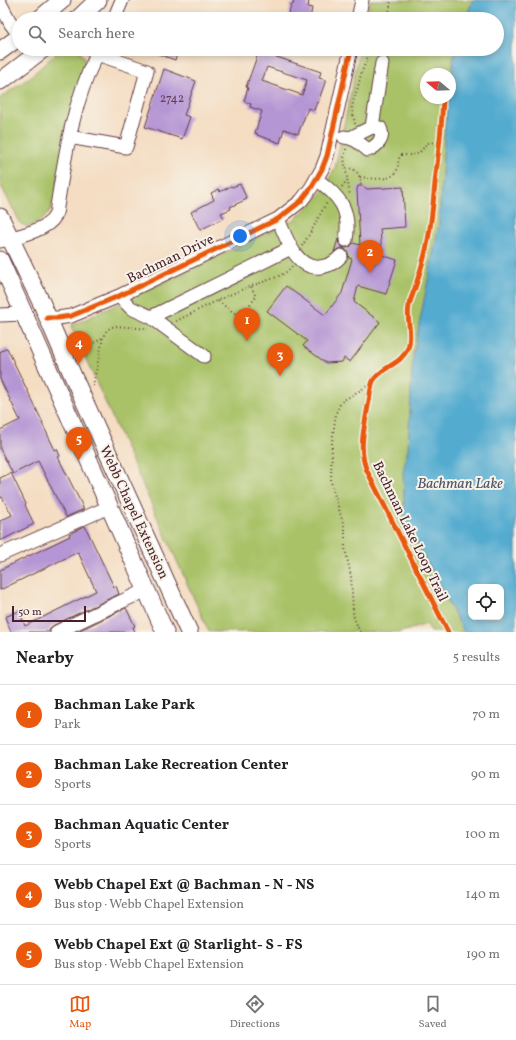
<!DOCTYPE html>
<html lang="en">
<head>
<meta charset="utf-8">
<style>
	:root { --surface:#fff; --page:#f6f6f6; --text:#202124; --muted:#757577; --line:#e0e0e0; --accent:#ea580c }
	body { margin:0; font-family:Vollkorn,serif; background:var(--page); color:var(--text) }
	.controls { position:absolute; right:12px; bottom:12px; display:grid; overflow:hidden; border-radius:8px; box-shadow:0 2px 6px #0003 }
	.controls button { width:36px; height:36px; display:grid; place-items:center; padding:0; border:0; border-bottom:1px solid var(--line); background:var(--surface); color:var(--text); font:20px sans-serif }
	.compass { position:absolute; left:420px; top:68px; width:36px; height:36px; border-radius:50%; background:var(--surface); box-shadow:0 2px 6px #0003; rotate:289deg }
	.scale { position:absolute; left:12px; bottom:10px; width:74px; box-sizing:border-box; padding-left:4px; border:2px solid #4a1f2b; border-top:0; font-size:11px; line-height:14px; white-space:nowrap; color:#4a1f2b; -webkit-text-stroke:3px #f7f3e8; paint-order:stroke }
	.you { position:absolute; left:240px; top:236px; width:14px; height:14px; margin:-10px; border:3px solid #fff; border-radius:50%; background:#1a73e8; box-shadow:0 0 0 6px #1a73e833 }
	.badge { display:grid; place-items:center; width:26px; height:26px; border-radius:50%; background:var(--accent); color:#fff; font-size:13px; font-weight:700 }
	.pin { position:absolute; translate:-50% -33px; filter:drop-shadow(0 1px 2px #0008) }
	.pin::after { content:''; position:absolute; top:21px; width:14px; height:12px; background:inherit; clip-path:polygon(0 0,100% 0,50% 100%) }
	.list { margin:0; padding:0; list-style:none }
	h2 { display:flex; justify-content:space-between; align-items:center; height:52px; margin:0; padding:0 16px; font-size:17px }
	h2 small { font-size:13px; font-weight:400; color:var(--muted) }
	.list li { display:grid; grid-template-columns:26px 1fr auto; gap:12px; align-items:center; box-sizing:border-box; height:60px; padding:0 16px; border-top:1px solid var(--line) }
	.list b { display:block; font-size:15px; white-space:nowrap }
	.list p { margin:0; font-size:13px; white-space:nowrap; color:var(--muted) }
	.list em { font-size:13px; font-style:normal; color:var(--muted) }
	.icon { flex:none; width:22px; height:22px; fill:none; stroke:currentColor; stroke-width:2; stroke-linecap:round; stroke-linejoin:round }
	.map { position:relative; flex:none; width:516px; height:632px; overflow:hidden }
	.search { position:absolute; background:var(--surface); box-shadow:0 2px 6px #0003; left:12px; right:12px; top:12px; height:44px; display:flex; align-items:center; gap:10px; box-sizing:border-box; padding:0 14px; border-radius:22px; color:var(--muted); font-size:15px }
	.sheet { height:352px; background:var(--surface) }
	nav { display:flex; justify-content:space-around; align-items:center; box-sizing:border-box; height:56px; border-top:1px solid var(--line); background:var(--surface); font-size:11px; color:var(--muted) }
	nav a { display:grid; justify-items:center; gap:2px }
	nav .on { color:var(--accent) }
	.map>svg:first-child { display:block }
</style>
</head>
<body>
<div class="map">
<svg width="516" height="632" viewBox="0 0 516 632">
	<rect width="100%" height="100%" fill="#f7f3e8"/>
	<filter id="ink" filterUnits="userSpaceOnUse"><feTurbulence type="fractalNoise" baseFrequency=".025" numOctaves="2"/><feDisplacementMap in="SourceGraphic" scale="8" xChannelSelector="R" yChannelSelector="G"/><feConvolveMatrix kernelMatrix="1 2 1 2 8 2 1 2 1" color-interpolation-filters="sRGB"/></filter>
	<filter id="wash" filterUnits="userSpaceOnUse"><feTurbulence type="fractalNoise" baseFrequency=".012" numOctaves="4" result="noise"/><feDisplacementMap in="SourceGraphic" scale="16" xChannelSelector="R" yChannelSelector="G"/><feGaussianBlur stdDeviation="0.9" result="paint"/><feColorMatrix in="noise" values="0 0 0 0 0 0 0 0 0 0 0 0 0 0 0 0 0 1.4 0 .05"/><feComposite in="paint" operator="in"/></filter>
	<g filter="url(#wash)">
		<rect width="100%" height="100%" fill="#f4ddc2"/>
		<path fill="#a9c268" stroke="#7a704a" d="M370,0H473L465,19H366Z
			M61,49H77L84,57L85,66L51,209L43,219L29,227L21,224L0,184V98L29,78Z
			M360,49H455L450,88V74H426V98H449L445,124L439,224L413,356L408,449L403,473L405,520L464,632H431L427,624L401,632H209L71,326L294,220L321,194L335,168Z"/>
		<path fill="#53abd0" stroke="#4e657e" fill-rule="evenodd" d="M473,0H516V632H464L405,520L403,472L408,449L413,356L439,224L445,124L449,98H450V88L455,49H497V19H465ZM471,587H501V617H471Z"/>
		<g id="blocks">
			<path fill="#b596d4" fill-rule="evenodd" d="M294,0H309L308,7L312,8L310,19H288L291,4L293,5Z
				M148,49H179L175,60L147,50Z
				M259,51L321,72L319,78L326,80L318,102H317L314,110L308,108L298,134L284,129L280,143L257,135L258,134L255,133L262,111L250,107L251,104L244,101L248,88L246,87ZM267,67L307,80L302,95L262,81Z
				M164,69L196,81L184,115L190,117L182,139L145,127Z
				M240,184L247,199L230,207L231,209L221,213L224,218L200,230L191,212L214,200L211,193L219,189L220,192L231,186L232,187Z
				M358,186H363L367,189L403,187L405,227L380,229L382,255L397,260L386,294L358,286L354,302L380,322L350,362L344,358L342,362L326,363L303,346L307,341L267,311L286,286L325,315L342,293L352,259L349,258L348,253L346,250L343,248L338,249L334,252L338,239L339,244L342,247L345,248L350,247L353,243L360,245L357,190Z
				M7,348L43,423H42L55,450L57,449L60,456L58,457L83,507H82L84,509L66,517L38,461L13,474L0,449V430L20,420L0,379V352Z
				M11,473L26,504L25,505L34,524L0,541V521L12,515L2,497L0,498V478Z
				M85,526L114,587L116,586L119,594L54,625L50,628L49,632H11L5,617L19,611L25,626L96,591L78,552L0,590V570L70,536L69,534Z
				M126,608L135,626L133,627L135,632H76Z"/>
		</g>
	</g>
	<g filter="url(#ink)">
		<use href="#blocks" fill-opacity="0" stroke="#643c42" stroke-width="1"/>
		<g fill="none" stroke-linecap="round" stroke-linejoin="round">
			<defs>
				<path id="minor" d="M0,3L11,24L19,35
					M114,19L122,0
					M358,19L362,0
					M69,137L126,147L147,71L97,54L99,49
					M344,137C355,138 359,143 368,150C377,146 385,139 380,128L372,127
					M350,138L372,127L382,63
					M316,179C340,196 351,210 346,240
					M278,219C286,237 296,270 320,267C329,266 335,263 341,256
					M0,241C15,237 47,231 55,216C56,213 57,210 57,207C65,155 73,102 97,54L91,49
					M119,296L131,308L151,317L291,248
					M0,315L24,314
					M151,317L204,356
					M47,318H58L71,316L119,296L278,219L301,201L311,188L322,169L327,156L351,49
					M0,555L109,507
					M57,632L146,590"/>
				<path id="major" d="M40,19L62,0
					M78,19L98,0
					M0,51L19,37
					M0,81L5,78L43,49
					M0,217L42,304L73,376L189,632
					M0,260L165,632"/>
			</defs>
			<use href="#minor" stroke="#643c42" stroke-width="15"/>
			<use href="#major" stroke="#643c42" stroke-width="19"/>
			<path stroke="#643c42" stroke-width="2" stroke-dasharray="1 3" stroke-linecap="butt" d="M388,19L391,0
				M355,124L352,108L354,98L357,91L361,74L368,56L373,49
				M346,149L344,158L350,196
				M346,168C357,168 360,175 361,185
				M360,177C370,178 392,183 397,170C399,165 397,160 401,155C417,155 417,157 427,143L440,142
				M342,187L347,180
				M302,246L312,230L324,207L327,203
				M218,301L252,326
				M240,317L256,297L251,286
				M176,321C203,308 232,292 260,283C269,280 288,274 292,266
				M75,349C85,346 94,344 102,338
				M93,386L103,337L107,330L112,327L117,326L148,329
				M360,632L354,618L353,611L351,576L345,548V529L333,490L331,481L332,442L336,413L340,404L344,400L372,383"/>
			<use href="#minor" stroke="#fff" stroke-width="13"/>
			<use href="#major" stroke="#fff" stroke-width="17"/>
			<defs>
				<path id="cycleway" d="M443,98C442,127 438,155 435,183C433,206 431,228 426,250C423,263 419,275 415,288C413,294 410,300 409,306C406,320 413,334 408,348C400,366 383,365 373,381C370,389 370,398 368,406C364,429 358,449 367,471L448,632
					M47,318H58L71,316L119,296L278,219L301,201L311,188L322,169L327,156L351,49"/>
			</defs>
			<use href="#cycleway" stroke="#f7f3e8" stroke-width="8"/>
			<use href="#cycleway" stroke="#e8590c" stroke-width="5"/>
		</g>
	</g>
	<g text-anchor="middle" stroke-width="4" stroke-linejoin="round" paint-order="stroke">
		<g font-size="12" fill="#653d55">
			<text x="172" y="102">2742</text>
		</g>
		<g font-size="14" fill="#4a1f2b" stroke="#f7f3e8">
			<text transform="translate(170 258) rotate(-26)" y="5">Bachman Drive</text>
			<text transform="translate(135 512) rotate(65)" y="5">Webb Chapel Extension</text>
			<text transform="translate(411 531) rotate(64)" y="5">Bachman Lake Loop Trail</text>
		</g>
		<g font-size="15" font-style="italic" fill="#4e576d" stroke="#f7f3e8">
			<text x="460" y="488">Bachman Lake</text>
		</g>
	</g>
</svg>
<div class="controls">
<button><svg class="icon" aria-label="locate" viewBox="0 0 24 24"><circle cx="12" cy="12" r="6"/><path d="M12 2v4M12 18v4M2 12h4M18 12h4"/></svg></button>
</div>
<svg class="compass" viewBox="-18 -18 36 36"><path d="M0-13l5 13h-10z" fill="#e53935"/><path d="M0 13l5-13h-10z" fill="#757577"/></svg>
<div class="scale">50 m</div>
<div class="you"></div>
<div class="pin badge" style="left:247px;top:341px">1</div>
<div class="pin badge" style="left:370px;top:273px">2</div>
<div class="pin badge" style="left:280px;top:376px">3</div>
<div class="pin badge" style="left:79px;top:364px">4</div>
<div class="pin badge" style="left:79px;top:460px">5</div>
<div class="search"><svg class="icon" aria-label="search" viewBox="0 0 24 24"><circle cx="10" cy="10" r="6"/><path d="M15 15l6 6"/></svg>Search here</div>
</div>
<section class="sheet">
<h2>Nearby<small>5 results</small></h2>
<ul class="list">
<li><span class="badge">1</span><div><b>Bachman Lake Park</b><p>Park</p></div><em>70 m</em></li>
<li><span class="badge">2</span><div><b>Bachman Lake Recreation Center</b><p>Sports</p></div><em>90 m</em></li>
<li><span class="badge">3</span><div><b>Bachman Aquatic Center</b><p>Sports</p></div><em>100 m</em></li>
<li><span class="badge">4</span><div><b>Webb Chapel Ext @ Bachman - N - NS</b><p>Bus stop · Webb Chapel Extension</p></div><em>140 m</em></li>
<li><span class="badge">5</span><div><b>Webb Chapel Ext @ Starlight- S - FS</b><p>Bus stop · Webb Chapel Extension</p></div><em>190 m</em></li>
</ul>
</section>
<nav>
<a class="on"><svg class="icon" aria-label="map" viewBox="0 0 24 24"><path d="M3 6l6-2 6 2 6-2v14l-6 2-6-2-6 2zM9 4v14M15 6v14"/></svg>Map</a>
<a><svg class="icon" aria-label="directions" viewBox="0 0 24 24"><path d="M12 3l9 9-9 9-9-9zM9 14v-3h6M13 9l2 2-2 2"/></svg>Directions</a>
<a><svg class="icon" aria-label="saved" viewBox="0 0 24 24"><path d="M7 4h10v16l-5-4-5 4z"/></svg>Saved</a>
</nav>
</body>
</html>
